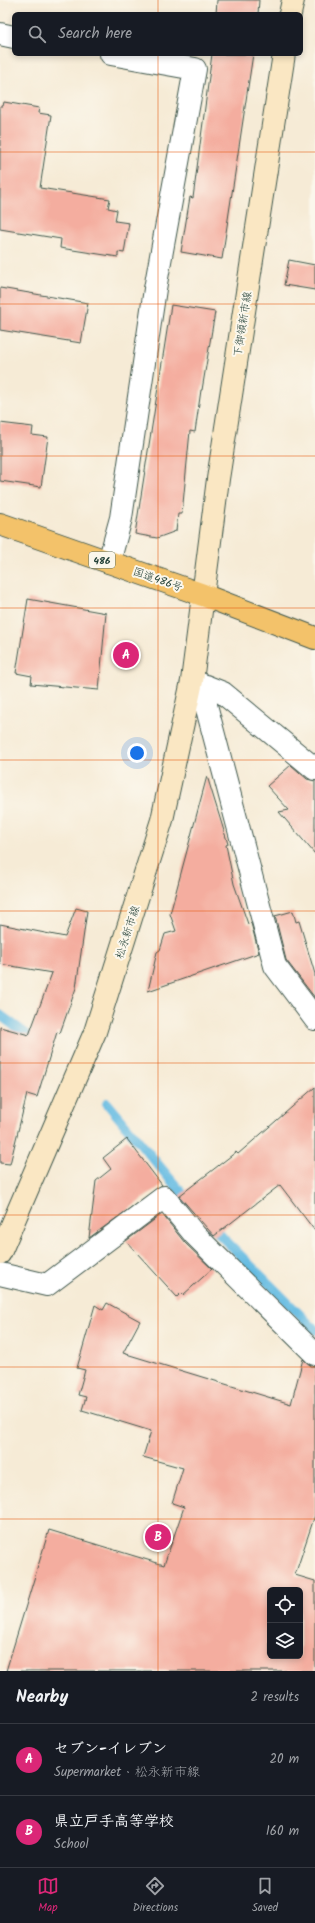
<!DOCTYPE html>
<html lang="en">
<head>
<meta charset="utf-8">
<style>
	:root { --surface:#171b24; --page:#242831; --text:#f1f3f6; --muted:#9ea1a6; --line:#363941; --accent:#db2777 }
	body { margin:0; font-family:Kalam,"Klee One",sans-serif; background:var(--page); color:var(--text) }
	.controls { position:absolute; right:12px; bottom:12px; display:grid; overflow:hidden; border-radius:6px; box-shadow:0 2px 6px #0003 }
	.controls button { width:36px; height:36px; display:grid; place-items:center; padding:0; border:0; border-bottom:1px solid var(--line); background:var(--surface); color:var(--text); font:20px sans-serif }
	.you { position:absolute; left:137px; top:753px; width:14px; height:14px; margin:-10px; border:3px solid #fff; border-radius:50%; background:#1a73e8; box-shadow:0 0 0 6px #1a73e833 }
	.badge { display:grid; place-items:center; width:26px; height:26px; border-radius:50%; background:var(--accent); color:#fff; font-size:13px; font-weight:700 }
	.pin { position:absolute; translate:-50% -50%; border:2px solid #fff; box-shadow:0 1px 4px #0006 }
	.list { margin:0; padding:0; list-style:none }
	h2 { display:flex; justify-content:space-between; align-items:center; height:52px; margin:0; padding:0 16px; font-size:17px }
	h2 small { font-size:13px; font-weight:400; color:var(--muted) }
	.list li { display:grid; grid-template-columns:26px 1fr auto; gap:12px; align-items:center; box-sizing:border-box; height:72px; padding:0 16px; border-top:1px solid var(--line) }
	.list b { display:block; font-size:15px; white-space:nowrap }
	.list p { margin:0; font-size:13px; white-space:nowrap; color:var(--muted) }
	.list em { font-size:13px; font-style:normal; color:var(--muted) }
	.icon { flex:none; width:22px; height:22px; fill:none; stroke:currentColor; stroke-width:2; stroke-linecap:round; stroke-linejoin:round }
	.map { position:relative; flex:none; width:315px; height:1671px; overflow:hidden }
	.search { position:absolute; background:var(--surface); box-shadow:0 2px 6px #0003; left:12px; right:12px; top:12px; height:44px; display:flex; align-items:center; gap:10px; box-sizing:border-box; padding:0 14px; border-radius:6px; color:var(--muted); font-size:15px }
	.sheet { height:196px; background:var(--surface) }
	nav { display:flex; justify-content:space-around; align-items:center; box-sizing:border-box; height:56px; border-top:1px solid var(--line); background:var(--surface); font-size:11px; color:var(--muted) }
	nav a { display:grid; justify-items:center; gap:2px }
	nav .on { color:var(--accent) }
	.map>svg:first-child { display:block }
</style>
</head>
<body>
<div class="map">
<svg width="315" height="1671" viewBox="0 0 315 1671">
	<rect width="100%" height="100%" fill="#fbf7ec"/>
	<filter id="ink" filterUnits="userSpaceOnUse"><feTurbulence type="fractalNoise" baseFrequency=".025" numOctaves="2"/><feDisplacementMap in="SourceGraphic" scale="8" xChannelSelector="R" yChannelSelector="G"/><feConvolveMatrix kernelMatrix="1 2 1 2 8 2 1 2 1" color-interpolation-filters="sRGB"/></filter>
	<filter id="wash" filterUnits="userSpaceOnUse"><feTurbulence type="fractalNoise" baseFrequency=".012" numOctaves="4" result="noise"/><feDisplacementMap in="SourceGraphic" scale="16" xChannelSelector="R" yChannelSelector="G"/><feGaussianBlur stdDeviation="0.9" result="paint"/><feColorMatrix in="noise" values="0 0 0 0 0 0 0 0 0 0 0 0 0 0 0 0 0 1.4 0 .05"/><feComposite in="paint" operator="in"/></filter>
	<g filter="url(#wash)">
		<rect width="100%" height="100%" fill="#f6ebd6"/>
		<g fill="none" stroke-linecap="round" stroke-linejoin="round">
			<path stroke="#65bbe2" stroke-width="10" d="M0,1015L37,1042
				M107,1103L190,1203
				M209,1224L315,1330"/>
		</g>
		<g id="blocks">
			<path fill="#f4ad9f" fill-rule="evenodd" d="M217,0H259L258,14H216Z
				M212,54H253L222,259L181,252L190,197L193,198Z
				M4,102L39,108L38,113L51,115L40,188L110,199L108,208L117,210L115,221L129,223L124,253L118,252V257L60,248L61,239L0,229V106H3Z
				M289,260L315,265V290L284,285Z
				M0,288L88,303L81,343L0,330Z
				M171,305L215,312L202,390H201L195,432L190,431L182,514H178L176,531L157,538L135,534Z
				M0,423L33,427L32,435L48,437L41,487L0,481Z
				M28,599L106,613L99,690L31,684L32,676L16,673Z
				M291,765L307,779L315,781V854L279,812L289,810L267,786Z
				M207,776L228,844L226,845L234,884L248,924L251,923L259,953L148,991L157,952L160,950L165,934L176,931L170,914Z
				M76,908L87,911L76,988L60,1033L57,1032L37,1097L27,1094L10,1164L0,1163V1027L29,1035L52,973L0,964V924L65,937Z
				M293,911L296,922L299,921L315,974V998L286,960L275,916Z
				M315,1087V1231L280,1185L214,1236L179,1196L236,1152L238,1154Z
				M127,1139L162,1185L89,1238L96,1181L111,1169L103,1158Z
				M162,1214L185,1243L212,1269L183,1295L181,1293L177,1297L126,1241Z
				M107,1303L140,1321L123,1353L291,1404L303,1359L311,1366H315V1515L295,1575L315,1581V1671H6L49,1530L164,1565L184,1507L172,1503L183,1468L143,1457L151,1431L82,1410L86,1397L78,1395L85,1370L77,1368L95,1305L103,1310ZM270,1590H300V1656H270Z"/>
		</g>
	</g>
	<g filter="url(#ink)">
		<use href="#blocks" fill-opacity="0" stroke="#3f574c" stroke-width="1"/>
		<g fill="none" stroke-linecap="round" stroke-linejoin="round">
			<defs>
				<path id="minor" d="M0,34L14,37
					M109,562L121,518L155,289L195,69L111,54
					M195,682L223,693L315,769
					M206,686V705L275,966L315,1019
					M0,1274L47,1285L164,1197L195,1235L315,1354"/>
				<path id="secondary" d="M290,14L293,0
					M0,1253L95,1032L162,820L192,681L218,479L284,54"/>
				<path id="trunk" d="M0,524L203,595L315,638"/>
			</defs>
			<use href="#minor" stroke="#3f574c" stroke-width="24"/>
			<use href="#secondary" stroke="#3f574c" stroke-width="24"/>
			<use href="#trunk" stroke="#3f574c" stroke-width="24"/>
			<use href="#minor" stroke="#fff" stroke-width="22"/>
			<use href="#secondary" stroke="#fae7c3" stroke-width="22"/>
			<use href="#trunk" stroke="#f3c26a" stroke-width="22"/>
		</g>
	</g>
	<path fill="none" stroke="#e8590c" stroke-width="1" stroke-opacity="0.55" d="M158,0V14M158,54V1671M0,152H315M0,304H315M0,456H315M0,608H315M0,760H315M0,911H315M0,1063H315M0,1215H315M0,1367H315M0,1519H315"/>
	<g text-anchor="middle" stroke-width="4" stroke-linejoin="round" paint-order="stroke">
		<rect fill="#fbf7ec" stroke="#61756b" stroke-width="1" x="89" y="552" width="26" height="16" rx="3"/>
		<g font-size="10" font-weight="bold" fill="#1f3d34">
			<text x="102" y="564">486</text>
		</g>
		<g font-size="11" fill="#1f3d34" stroke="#fbf7ec">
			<text transform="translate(242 324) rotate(-81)" y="4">下御領新市線</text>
			<text transform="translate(158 579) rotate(19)" y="4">国道486号</text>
			<text transform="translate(127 932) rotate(-72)" y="4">松永新市線</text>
		</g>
	</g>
</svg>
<div class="controls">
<button><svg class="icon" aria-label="locate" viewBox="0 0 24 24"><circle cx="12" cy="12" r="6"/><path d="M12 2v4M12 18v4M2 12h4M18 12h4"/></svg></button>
<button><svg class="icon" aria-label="layers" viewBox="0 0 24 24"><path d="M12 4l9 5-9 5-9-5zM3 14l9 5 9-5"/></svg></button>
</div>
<div class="you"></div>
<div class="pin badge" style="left:126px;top:655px">A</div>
<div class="pin badge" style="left:158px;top:1537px">B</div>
<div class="search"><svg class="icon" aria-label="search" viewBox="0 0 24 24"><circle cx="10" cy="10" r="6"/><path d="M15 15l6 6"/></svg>Search here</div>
</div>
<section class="sheet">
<h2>Nearby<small>2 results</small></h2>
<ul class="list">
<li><span class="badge">A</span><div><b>セブン-イレブン</b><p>Supermarket · 松永新市線</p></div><em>20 m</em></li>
<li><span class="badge">B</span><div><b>県立戸手高等学校</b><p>School</p></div><em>160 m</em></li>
</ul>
</section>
<nav>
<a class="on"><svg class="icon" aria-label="map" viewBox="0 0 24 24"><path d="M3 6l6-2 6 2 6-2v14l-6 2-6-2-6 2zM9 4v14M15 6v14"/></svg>Map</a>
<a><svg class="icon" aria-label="directions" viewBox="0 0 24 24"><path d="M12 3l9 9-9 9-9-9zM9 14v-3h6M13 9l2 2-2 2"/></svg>Directions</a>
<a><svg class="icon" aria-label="saved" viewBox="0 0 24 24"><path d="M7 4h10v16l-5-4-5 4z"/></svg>Saved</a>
</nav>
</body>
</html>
